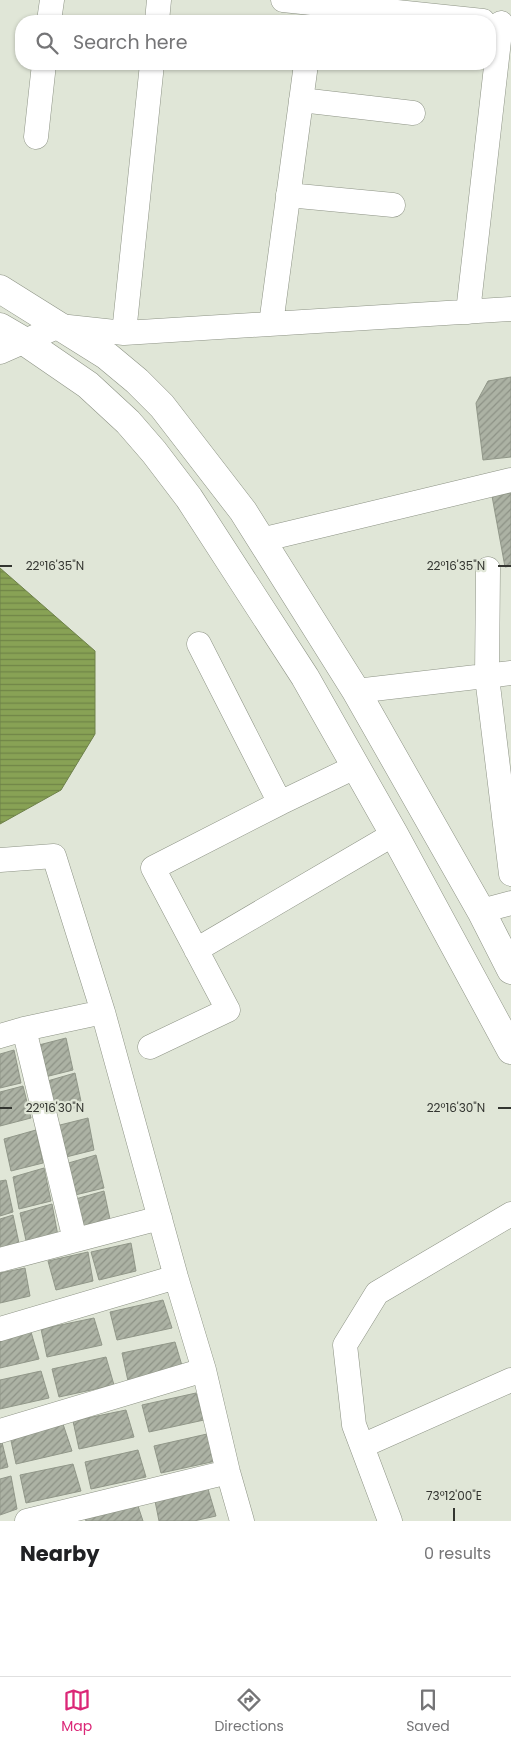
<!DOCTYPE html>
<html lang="en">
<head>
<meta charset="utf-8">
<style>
	:root { --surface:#fff; --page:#f2f2f2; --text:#202124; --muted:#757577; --line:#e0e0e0; --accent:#db2777 }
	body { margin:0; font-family:Poppins,sans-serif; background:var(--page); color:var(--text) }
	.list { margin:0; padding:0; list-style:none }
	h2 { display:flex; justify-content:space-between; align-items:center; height:65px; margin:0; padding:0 20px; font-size:21px }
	h2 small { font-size:16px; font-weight:400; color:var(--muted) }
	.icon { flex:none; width:28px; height:28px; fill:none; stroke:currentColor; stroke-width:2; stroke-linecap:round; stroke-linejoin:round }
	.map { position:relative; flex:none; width:511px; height:1521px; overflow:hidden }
	.search { position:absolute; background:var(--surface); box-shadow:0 1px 4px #0004; left:15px; right:15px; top:15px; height:55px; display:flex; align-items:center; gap:12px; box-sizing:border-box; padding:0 18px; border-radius:20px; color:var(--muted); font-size:19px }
	.sheet { height:155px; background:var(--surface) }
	nav { display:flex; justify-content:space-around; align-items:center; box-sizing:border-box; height:70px; border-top:1px solid var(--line); background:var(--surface); font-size:14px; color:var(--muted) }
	nav a { display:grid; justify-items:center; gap:2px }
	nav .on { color:var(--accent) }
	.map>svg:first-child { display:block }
</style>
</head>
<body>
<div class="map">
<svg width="511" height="1521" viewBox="0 0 511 1521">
	<defs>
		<pattern id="water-rules" width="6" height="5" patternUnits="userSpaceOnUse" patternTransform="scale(1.25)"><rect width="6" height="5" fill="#88a255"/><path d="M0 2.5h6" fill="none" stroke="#708547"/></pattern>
		<pattern id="building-hatch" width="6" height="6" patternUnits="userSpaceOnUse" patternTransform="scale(1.25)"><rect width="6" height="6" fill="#acb2a4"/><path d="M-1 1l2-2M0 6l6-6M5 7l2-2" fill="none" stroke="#8d9286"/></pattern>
	</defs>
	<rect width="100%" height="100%" fill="#e0e6d7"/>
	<path fill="url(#water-rules)" stroke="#6e814a" d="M0,568L95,651V734L61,790L0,824Z"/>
	<path fill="url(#building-hatch)" stroke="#919789" d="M511,377V457L483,460L476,403L488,381Z
		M511,493V566L505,567L492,496Z
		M66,1038L73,1070L41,1078L35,1046Z
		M14,1050L21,1083L0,1088V1054Z
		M75,1073L82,1106L50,1114L44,1082Z
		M23,1086L31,1118L0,1126V1092Z
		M88,1118L94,1150L62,1158L56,1126Z
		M36,1130L43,1163L11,1171L4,1139Z
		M96,1155L104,1188L71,1196L65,1164Z
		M44,1168L51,1201L19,1209L13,1177Z
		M6,1180L13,1212L0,1216V1181Z
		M104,1191L111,1224L78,1232L72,1200Z
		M52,1204L58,1236L27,1245L20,1213Z
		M13,1215L20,1248L0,1253V1219Z
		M131,1243L136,1271L99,1280L91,1252Z
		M88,1252L93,1281L56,1290L48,1261Z
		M25,1268L30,1296L0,1303V1273Z
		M163,1300L172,1328L117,1340L110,1312Z
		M94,1318L102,1345L47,1357L41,1329Z
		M31,1332L39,1359L0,1368V1338Z
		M175,1342L183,1369L128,1381L122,1353Z
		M106,1357L114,1385L59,1397L52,1369Z
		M41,1371L49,1398L0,1409V1380Z
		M196,1393L204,1420L149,1432L142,1405Z
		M126,1410L134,1437L79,1449L73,1421Z
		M63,1424L72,1451L16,1464L10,1436Z
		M0,1434L8,1467L0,1469Z
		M207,1434L216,1461L161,1473L154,1446Z
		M138,1450L146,1477L91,1489L85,1462Z
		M73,1464L81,1491L26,1503L20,1475Z
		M11,1476L17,1509L0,1515V1479Z
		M208,1489L216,1516L194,1521H159L155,1501Z
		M138,1506L143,1521H86L85,1518Z"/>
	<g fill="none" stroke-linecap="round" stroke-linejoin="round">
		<defs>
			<path id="minor" d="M283,0L483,21
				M49,21L52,0
				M157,21L159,0
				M301,100L413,113
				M36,137L44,64
				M288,195L393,205
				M468,312L501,23
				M271,324L306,64
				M124,333L152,64
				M0,352L59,326L124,333L511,309
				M261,540L511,480
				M488,569L487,677L511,874
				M199,644L280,803
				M356,691L511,673
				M0,860L54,856L103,1012L176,1277L204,1370L228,1472L242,1521
				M481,911L511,903
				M196,950L394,834
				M24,1029L75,1240
				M0,1036L24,1029L103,1012
				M150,1047L228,1010L153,868L280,803L355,767
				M0,1260L160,1218
				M0,1329L176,1277
				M0,1431L204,1370
				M362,1446L511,1380
				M27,1521L228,1472
				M390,1521L354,1425L345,1345L377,1293L511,1214"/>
			<path id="highway" d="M0,289L107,356L137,381L162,406L243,511L356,691L481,911L511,970
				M0,327L24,341L88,385L128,422L154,452L189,498L305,677L394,834L511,1050"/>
		</defs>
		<use href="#minor" stroke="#8d9385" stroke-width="25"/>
		<use href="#highway" stroke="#8d9385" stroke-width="29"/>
		<use href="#minor" stroke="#fff" stroke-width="24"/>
		<use href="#highway" stroke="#fff" stroke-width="28"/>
	</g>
	<path fill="none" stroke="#333530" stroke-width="2" d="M0,566H12M498,566H511M0,1108H12M498,1108H511M454,1508V1521"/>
	<g font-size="12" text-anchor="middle" fill="#333530" stroke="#e0e6d7" stroke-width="4.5" stroke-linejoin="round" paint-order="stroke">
		<text x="55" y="570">22°16'35"N</text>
		<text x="456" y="570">22°16'35"N</text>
		<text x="55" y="1112">22°16'30"N</text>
		<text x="456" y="1112">22°16'30"N</text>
		<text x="454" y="1500">73°12'00"E</text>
	</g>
</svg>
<div class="search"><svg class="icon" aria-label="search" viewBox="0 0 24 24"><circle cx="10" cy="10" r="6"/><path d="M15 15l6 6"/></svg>Search here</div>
</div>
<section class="sheet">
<h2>Nearby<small>0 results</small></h2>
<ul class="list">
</ul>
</section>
<nav>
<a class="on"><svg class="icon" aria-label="map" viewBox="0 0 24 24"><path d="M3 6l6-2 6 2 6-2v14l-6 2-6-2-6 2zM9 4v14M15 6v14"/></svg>Map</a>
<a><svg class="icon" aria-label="directions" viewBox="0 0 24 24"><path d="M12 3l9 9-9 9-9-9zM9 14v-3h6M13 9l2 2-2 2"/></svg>Directions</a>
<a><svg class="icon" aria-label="saved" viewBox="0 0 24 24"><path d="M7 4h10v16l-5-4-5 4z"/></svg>Saved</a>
</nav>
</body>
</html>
